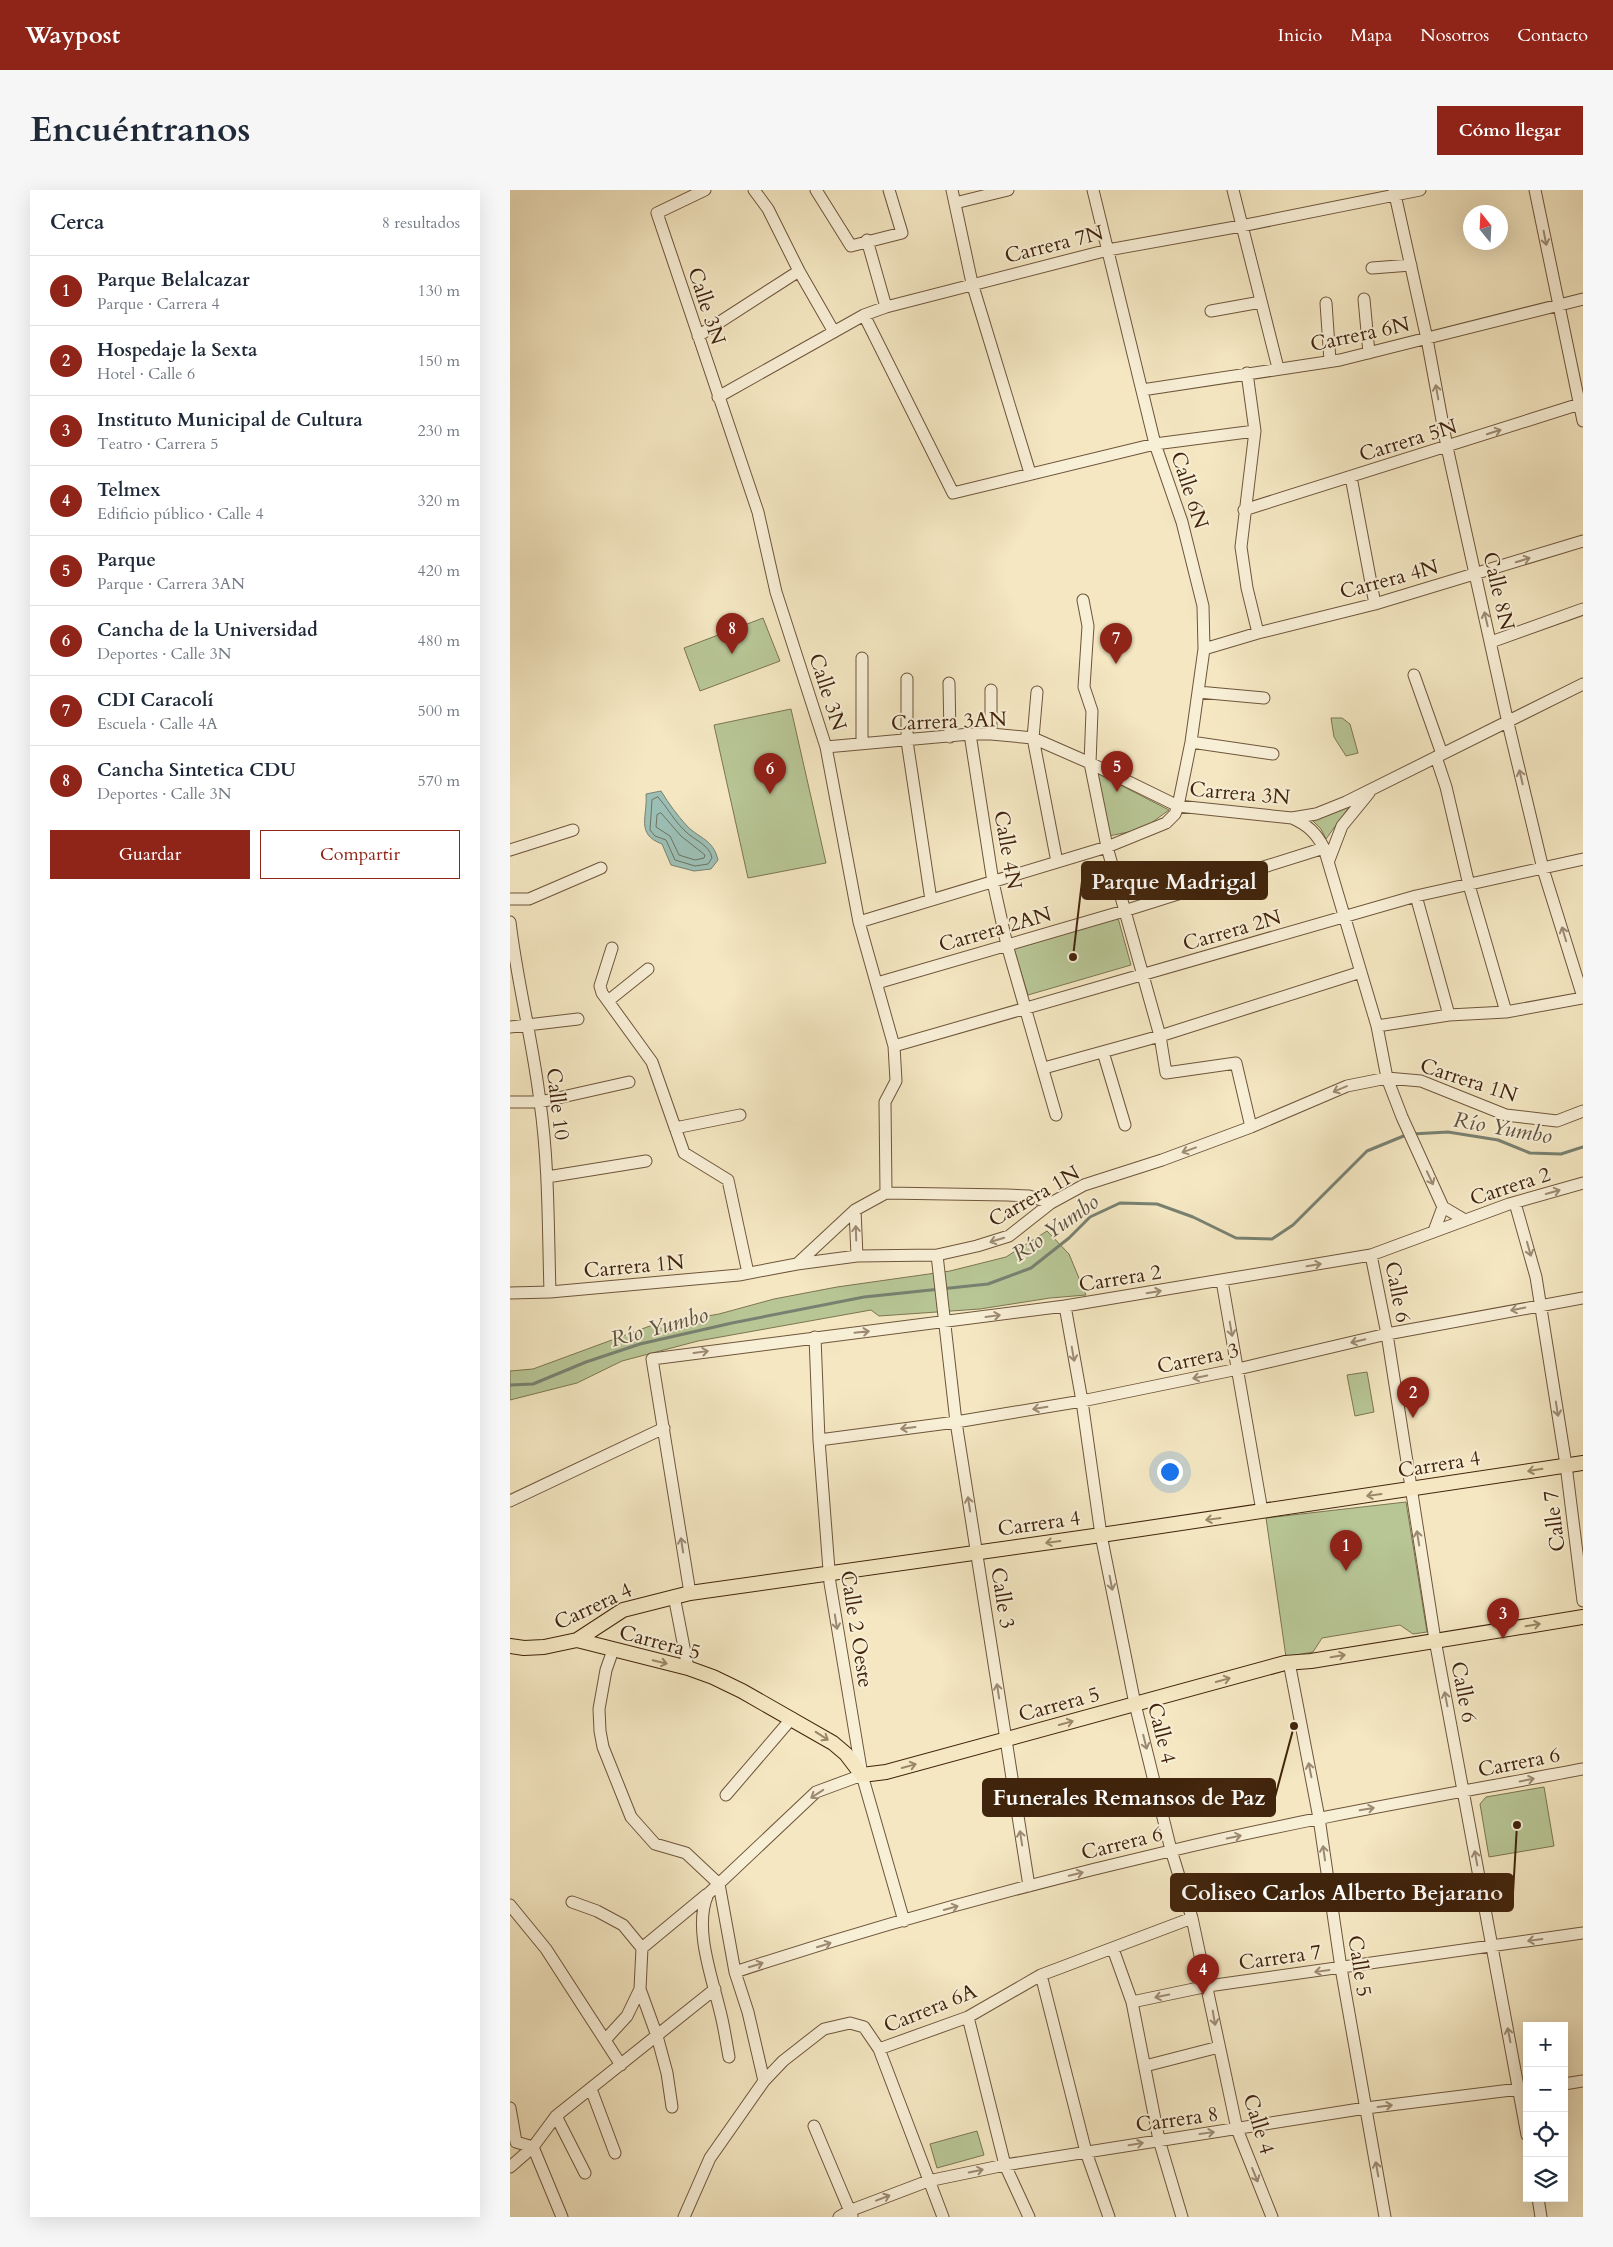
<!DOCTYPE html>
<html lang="es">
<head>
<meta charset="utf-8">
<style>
	:root { --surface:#fff; --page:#f6f6f7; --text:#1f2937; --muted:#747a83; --line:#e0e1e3; --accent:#8f2418 }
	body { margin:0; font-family:Cardo,serif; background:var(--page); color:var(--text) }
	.controls { position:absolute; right:15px; bottom:15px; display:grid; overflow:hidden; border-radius:0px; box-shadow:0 5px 20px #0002 }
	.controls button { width:45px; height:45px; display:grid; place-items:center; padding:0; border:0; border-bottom:1px solid var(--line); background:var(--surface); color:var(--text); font:25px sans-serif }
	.compass { position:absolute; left:953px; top:15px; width:45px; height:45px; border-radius:50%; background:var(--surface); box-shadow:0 5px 20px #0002; rotate:342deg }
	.you { position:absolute; left:659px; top:1281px; width:18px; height:18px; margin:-12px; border:4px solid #fff; border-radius:50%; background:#1a73e8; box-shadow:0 0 0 8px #1a73e833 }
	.badge { display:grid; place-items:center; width:32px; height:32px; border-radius:50%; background:var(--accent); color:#fff; font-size:16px; font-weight:700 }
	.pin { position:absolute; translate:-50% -41px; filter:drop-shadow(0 1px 2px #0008) }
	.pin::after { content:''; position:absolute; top:26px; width:18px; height:15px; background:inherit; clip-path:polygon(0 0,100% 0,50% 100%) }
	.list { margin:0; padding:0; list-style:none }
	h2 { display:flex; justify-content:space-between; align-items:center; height:65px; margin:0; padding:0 20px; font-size:21px }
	h2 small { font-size:16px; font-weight:400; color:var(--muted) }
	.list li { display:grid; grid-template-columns:32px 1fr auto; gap:15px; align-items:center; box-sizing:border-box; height:70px; padding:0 20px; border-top:1px solid var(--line) }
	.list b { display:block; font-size:19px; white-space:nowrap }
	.list p { margin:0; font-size:16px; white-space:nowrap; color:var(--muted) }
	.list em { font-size:16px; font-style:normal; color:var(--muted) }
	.actions { display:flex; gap:10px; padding:15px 20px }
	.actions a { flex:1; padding:11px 0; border:1px solid var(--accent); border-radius:0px; text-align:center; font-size:18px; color:var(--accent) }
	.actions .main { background:var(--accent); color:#fff }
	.icon { flex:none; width:28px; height:28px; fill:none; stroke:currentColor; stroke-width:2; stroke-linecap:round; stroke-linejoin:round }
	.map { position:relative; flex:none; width:1073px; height:2027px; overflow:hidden; border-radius:0px }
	header { display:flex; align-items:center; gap:30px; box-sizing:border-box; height:70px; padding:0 25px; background:var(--accent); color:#fff }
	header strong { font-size:24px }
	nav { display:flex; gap:28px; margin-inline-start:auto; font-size:18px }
	.intro { display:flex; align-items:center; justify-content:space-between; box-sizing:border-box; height:120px; padding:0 30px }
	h1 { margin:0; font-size:35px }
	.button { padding:12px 22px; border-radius:0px; background:var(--accent); color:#fff; font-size:18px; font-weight:700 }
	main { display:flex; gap:30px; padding:0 30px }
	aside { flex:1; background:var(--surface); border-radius:0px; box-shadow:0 5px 20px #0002 }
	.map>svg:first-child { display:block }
</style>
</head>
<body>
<header>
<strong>Waypost</strong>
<nav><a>Inicio</a><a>Mapa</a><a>Nosotros</a><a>Contacto</a></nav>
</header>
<div class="intro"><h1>Encuéntranos</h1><a class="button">Cómo llegar</a></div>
<main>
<aside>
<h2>Cerca<small>8 resultados</small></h2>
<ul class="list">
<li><span class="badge">1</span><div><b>Parque Belalcazar</b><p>Parque · Carrera 4</p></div><em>130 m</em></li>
<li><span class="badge">2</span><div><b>Hospedaje la Sexta</b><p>Hotel · Calle 6</p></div><em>150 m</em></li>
<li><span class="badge">3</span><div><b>Instituto Municipal de Cultura</b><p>Teatro · Carrera 5</p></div><em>230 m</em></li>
<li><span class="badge">4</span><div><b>Telmex</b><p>Edificio público · Calle 4</p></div><em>320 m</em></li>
<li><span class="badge">5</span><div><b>Parque</b><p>Parque · Carrera 3AN</p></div><em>420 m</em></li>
<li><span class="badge">6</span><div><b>Cancha de la Universidad</b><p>Deportes · Calle 3N</p></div><em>480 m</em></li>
<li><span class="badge">7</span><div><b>CDI Caracolí</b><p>Escuela · Calle 4A</p></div><em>500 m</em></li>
<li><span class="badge">8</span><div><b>Cancha Sintetica CDU</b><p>Deportes · Calle 3N</p></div><em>570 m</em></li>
</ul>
<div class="actions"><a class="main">Guardar</a><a>Compartir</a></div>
</aside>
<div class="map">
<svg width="1073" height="2027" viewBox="0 0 1073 2027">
	<rect width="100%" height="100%" fill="#f4e7c2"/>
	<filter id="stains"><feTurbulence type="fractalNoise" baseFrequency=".004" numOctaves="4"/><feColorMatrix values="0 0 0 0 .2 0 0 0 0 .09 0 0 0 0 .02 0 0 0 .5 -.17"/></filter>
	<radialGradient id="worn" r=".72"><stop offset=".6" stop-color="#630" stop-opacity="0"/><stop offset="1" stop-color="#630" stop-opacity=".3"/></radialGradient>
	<path fill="#b8c696" stroke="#7c7551" d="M253,428L270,471L190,501L174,458Z
		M281,519L316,673L238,688L204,535Z
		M821,528H832L840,534L848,563L836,566L824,547Z
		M587,583L659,620L633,639L599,646Z
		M839,617L816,649L811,639L803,631Z
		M608,728L621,775L518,805L504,759Z
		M537,1041L559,1064L576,1105L540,1108L470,1119L369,1126L361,1120L188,1151L112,1171L67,1193L0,1210V1181L23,1179L140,1136L209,1124L264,1109L327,1097L440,1081L496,1067Z
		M857,1182L864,1222L845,1226L837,1185Z
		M896,1312L917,1442L903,1444L890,1435L812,1448L803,1462L776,1467L756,1328Z
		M1034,1597L1044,1656L979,1667L970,1614L976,1607Z
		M467,1941L474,1965L427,1978L420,1954Z"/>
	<path fill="#9cbfb5" stroke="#788171" d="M151,601C159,614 167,625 177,636C190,649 203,649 208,670L201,679L184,681L161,675L152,654C125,644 138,626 136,604Z"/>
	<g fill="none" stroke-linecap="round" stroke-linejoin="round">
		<path stroke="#6e7260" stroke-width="1" d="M148,607C158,618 164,631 175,641C184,650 200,655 202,668L198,674L185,676L165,670L156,650L145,646L140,640L142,610Z
			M151,623L171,646L195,665L194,668L185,670L169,665L160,646L146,637L147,625Z"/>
		<path stroke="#788171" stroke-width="3" d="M902,944L938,942L988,950L1020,963L1051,964L1073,957
			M0,1195L23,1194L76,1172L130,1154L222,1133L354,1107L478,1094L521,1078L559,1048L580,1027L610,1013L647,1014L683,1027L726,1048L762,1049L783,1035L857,961L896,945"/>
		<defs>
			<path id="minor" d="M195,0L147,23L248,322L266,402L316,557L349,732L384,856L386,891L375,912L376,1003
				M244,0L258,19L289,81L324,142
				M306,0L341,56L392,43L379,0
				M442,0L462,93L520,283
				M723,0L768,178
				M884,0L917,149L937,257L998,533L1033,679L1073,807
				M1025,0L1073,231
				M445,13L498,0
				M357,50L376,117
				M862,78L901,75
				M854,109L859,163
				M816,113L820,171
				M701,121L751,112
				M354,125L443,303L645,254L745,241
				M188,146L289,81
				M737,183L745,241L731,357L737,398L748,443
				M632,200L830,170L1073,109
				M208,207L354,125L376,117L598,60L731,36L910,0
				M841,287L865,414
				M734,320L1073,213
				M573,410L578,436L574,497L582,521L580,573L597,657L650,846L656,883L726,873L741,937
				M981,452L1073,419
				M694,459L748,443L865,414L1073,351
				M904,485L932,564
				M397,489V551L421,710
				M439,493L440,547
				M481,500V544
				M527,502L523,548L547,672
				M688,502L754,508
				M460,544L483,692L497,755L546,925
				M681,552L763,564
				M352,553V468
				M316,557L460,544H481L523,548L580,573L668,616L782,628L806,624L836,612L1073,494
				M926,567L936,597L959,695L996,822
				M782,628C798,635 806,643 814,658L867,836L877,888L892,927L933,1017L955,1030
				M0,660L63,640
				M819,670L832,636L859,603
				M906,706L939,825
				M0,709H19L91,678
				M0,732C7,792 23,852 30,912C39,975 38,1039 40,1102
				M349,732L597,657L656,633L665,624L668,616L681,552L694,459L693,416L672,332L645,254L583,0
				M102,758L90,796L92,803L142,872L174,963L218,990L238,1083
				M367,793L614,721L814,658
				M98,811L138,779
				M867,836L939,825L996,822L1073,808
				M0,837L68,829
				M384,856L906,706L1073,669
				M593,862L615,935
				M534,878L650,846L851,782
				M0,912H30L119,892
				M165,938L230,925
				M37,987L136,971
				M1005,1013L1026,1087L1056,1275L1073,1411
				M345,1020L347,1066
				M924,1041L933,1017
				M427,1065L446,1232L519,1696
				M861,1065L877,1144L925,1450L1017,1945
				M287,1074L345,1020L376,1003L497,1005L519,1006L541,1013
				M712,1091L752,1321
				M0,1103L40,1102L229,1085L287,1074L347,1066L427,1065L467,1056L499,1046L541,1013L574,995L652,970L741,937L837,896L877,888L911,891L996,925L1047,931L1073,921
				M555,1116L572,1211L591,1345L625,1514L661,1660L682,1728L727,1939L762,2027
				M305,1147L309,1250L320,1393L352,1585L394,1731
				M309,1250L446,1232L572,1211L728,1179L877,1144L1073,1108
				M0,1311L154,1238
				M180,1403L142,1169L555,1116L861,1065L999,1014L1073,993
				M164,1406L178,1478
				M103,1460L96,1480L89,1519L90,1541L93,1557L121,1627L145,1654L176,1663L209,1694L225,1782L238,1822L254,1891
				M779,1472L809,1628L831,1778L875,2027
				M216,1605L282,1528
				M62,1712L87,1721L113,1735L132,1758
				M0,1715L36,1759L111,1875
				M132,1758L130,1799L147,1846L157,1883L162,1917
				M132,1758L196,1705
				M603,1759L622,1812L649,1950L672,2027
				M225,1782C368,1735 514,1695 660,1661C797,1628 935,1605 1073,1579
				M531,1785L576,1962L599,2027
				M622,1812L698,1796L1073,1743
				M458,1827L495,1975L519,2027
				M95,1850L117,1826L130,1799
				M369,1859L433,2027
				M219,1867C216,1851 214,1836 210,1821C202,1787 183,1737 198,1704L306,1602L352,1585
				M635,1876L709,1857
				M1054,1894L1073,1891
				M81,1899L105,1963
				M0,1918L6,1952L23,1957L52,2027
				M46,1926L75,1983
				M304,1936L342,2026
				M0,1977L23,1957L46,1926L205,1799
				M1028,2008L1031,2027
				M174,2027L200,1968L254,1891L273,1871L314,1839L340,1833L354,1837L369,1859L458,1827L531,1785L682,1728
				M329,2027L339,2021L418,1991L495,1975L856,1918L1017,1898"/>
			<path id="major" d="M67,1450L178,1478L203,1487L232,1501L323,1553L336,1564L352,1585L376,1582L775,1473L801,1471L1073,1427
				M0,1456L14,1458L34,1457L67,1450L113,1420L180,1403L591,1345L1073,1273"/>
		</defs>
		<use href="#minor" stroke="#6e553a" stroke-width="13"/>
		<use href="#major" stroke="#41240c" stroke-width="16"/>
		<use href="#minor" stroke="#f8efd7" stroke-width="11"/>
		<use href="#major" stroke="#f4e7c2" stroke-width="14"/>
	</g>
	<defs><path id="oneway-shaft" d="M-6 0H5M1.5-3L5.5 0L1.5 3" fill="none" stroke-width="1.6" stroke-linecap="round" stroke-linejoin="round" transform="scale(1.25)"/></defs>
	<g stroke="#9c8a72">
		<use href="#oneway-shaft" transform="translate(1035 48) rotate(79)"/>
		<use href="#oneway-shaft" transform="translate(927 202) rotate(-100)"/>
		<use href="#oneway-shaft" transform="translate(984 242) rotate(-18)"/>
		<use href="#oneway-shaft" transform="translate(1013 370) rotate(-17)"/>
		<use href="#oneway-shaft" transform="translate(976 429) rotate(-103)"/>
		<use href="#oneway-shaft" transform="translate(1011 587) rotate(-103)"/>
		<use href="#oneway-shaft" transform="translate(1054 744) rotate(-107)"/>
		<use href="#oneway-shaft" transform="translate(830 899) rotate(157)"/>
		<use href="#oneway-shaft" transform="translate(679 960) rotate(160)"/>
		<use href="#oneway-shaft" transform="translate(920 988) rotate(65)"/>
		<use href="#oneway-shaft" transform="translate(1043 1002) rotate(-16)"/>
		<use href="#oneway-shaft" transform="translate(346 1043) rotate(-92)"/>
		<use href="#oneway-shaft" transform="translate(487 1050) rotate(163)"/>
		<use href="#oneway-shaft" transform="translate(1019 1059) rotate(74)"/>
		<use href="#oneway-shaft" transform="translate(804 1075) rotate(-10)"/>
		<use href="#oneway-shaft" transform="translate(644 1102) rotate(-9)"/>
		<use href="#oneway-shaft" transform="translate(1008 1119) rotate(169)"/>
		<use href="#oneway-shaft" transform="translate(483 1126) rotate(-8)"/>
		<use href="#oneway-shaft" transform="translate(721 1139) rotate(80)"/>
		<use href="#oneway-shaft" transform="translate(352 1142) rotate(-6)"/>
		<use href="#oneway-shaft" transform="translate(848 1151) rotate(167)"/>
		<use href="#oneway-shaft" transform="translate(191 1162) rotate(-8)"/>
		<use href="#oneway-shaft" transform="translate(563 1164) rotate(80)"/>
		<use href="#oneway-shaft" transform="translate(690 1187) rotate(168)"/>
		<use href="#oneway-shaft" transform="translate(530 1218) rotate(171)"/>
		<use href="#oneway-shaft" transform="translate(1047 1219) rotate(81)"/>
		<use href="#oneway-shaft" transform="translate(398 1238) rotate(173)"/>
		<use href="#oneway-shaft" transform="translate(459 1314) rotate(-99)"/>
		<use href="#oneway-shaft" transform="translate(908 1348) rotate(-99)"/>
		<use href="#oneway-shaft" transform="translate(172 1355) rotate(-99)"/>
		<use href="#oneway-shaft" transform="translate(601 1393) rotate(79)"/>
		<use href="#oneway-shaft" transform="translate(326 1432) rotate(81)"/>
		<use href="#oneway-shaft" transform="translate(488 1501) rotate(-99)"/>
		<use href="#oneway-shaft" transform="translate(936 1509) rotate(-101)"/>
		<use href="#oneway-shaft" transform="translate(635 1552) rotate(76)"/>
		<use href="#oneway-shaft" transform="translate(800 1580) rotate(-101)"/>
		<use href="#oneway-shaft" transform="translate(1017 1590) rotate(-11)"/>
		<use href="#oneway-shaft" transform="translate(307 1604) rotate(147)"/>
		<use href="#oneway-shaft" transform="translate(857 1619) rotate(-10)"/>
		<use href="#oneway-shaft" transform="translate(724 1647) rotate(-12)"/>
		<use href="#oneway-shaft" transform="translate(511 1648) rotate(-99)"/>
		<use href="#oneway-shaft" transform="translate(814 1663) rotate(-98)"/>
		<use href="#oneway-shaft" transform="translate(966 1668) rotate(-100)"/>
		<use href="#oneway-shaft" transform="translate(566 1684) rotate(-14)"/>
		<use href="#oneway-shaft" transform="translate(441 1718) rotate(-16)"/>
		<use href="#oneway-shaft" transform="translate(1025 1750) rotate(172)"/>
		<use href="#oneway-shaft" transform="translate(314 1755) rotate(-17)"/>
		<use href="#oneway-shaft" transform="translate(246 1775) rotate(-17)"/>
		<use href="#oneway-shaft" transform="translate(812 1781) rotate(172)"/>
		<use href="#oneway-shaft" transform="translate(652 1806) rotate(168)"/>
		<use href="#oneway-shaft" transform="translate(704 1828) rotate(80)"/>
		<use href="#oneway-shaft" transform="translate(999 1845) rotate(-101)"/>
		<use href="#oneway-shaft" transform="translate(875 1916) rotate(-7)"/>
		<use href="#oneway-shaft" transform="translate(697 1943) rotate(-8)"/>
		<use href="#oneway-shaft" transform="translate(626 1954) rotate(-9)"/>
		<use href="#oneway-shaft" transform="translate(867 1979) rotate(-100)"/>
		<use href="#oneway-shaft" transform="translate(466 1981) rotate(-12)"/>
		<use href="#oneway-shaft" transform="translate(745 1985) rotate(68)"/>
		<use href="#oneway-shaft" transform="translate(373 2008) rotate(-21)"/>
	</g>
	<g stroke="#9a8667">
		<use href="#oneway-shaft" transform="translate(1025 1280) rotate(171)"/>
		<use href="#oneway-shaft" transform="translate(864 1305) rotate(172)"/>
		<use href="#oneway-shaft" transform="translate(703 1329) rotate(172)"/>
		<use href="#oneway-shaft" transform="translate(543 1352) rotate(172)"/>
		<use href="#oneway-shaft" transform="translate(1023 1435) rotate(-9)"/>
		<use href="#oneway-shaft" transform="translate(828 1466) rotate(-10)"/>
		<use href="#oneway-shaft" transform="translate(150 1472) rotate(13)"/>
		<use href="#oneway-shaft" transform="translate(713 1490) rotate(-15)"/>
		<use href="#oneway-shaft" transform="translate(556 1533) rotate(-15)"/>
		<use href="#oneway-shaft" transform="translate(312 1546) rotate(33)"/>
		<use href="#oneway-shaft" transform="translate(399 1576) rotate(-15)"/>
	</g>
	<g text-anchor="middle" stroke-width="4" stroke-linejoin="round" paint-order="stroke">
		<g font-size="21" fill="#41240c" stroke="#f8efd7">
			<text transform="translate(544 54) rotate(-14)" y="7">Carrera 7N</text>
			<text transform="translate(197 116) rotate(72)" y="7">Calle 3N</text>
			<text transform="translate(850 144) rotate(-12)" y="7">Carrera 6N</text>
			<text transform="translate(898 250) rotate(-17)" y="7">Carrera 5N</text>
			<text transform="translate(680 300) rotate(72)" y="7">Calle 6N</text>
			<text transform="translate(879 389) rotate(-15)" y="7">Carrera 4N</text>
			<text transform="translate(989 401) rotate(77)" y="7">Calle 8N</text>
			<text transform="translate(318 502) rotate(72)" y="7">Calle 3N</text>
			<text transform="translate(439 531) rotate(-2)" y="7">Carrera 3AN</text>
			<text transform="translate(730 603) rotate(5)" y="7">Carrera 3N</text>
			<text transform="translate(498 660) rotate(80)" y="7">Calle 4N</text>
			<text transform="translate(485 739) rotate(-16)" y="7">Carrera 2AN</text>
			<text transform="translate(722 740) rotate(-16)" y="7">Carrera 2N</text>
			<text transform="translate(959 890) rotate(18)" y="7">Carrera 1N</text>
			<text transform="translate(48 914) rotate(83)" y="7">Calle 10</text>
			<text transform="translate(1000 996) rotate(-18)" y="7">Carrera 2</text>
			<text transform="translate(524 1006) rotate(-30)" y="7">Carrera 1N</text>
			<text transform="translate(124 1076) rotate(-5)" y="7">Carrera 1N</text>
			<text transform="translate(610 1088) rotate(-9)" y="7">Carrera 2</text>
			<text transform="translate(888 1102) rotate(79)" y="7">Calle 6</text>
			<text transform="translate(688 1168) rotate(-12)" y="7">Carrera 3</text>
			<text transform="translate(929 1274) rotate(-9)" y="7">Carrera 4</text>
			<text transform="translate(1044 1331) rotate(-97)" y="7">Calle 7</text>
			<text transform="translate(529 1333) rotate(-8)" y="7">Carrera 4</text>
			<text transform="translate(493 1408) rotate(81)" y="7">Calle 3</text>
			<text transform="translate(83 1416) rotate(-25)" y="7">Carrera 4</text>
			<text transform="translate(347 1439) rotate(81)" y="7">Calle 2 Oeste</text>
			<text transform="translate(150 1452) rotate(15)" y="7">Carrera 5</text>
			<text transform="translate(954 1502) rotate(79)" y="7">Calle 6</text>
			<text transform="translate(549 1514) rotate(-15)" y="7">Carrera 5</text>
			<text transform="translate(652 1543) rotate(76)" y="7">Calle 4</text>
			<text transform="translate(1009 1572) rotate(-11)" y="7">Carrera 6</text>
			<text transform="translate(612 1653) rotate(-14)" y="7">Carrera 6</text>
			<text transform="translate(770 1767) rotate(-8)" y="7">Carrera 7</text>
			<text transform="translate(850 1776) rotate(81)" y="7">Calle 5</text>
			<text transform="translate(420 1818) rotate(-22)" y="7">Carrera 6A</text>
			<text transform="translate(667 1929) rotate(-8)" y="7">Carrera 8</text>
			<text transform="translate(749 1934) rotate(73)" y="7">Calle 4</text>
		</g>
		<g font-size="22" font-style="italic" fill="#5c523f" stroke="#f8efd7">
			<text transform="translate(993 937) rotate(10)" y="8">Río Yumbo</text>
			<text transform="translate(545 1037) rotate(-35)" y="8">Río Yumbo</text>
			<text transform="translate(149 1136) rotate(-15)" y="8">Río Yumbo</text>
		</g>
	</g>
	<path fill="none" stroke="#41240c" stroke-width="2" d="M563 767L572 691M784 1536L765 1607M1007 1635L1003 1703"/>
	<g fill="#41240c" stroke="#f8efd7" stroke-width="2">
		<circle cx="563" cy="767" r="5"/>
		<circle cx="784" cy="1536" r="5"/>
		<circle cx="1007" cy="1635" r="5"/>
	</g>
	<g fill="#41240c" stroke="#41240c" stroke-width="2">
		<rect x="572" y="672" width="185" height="37" rx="5"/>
		<rect x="473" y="1589" width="292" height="37" rx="5"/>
		<rect x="661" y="1684" width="342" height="37" rx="5"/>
	</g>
	<g font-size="22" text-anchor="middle" font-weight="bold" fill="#fff">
		<text x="664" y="699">Parque Madrigal</text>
		<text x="619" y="1615">Funerales Remansos de Paz</text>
		<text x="832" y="1710">Coliseo Carlos Alberto Bejarano</text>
	</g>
	<rect width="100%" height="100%" filter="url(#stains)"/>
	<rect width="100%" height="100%" fill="url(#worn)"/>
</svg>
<div class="controls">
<button>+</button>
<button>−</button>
<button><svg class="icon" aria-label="locate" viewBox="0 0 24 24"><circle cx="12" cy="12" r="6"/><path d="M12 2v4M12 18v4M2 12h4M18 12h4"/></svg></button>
<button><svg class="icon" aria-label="layers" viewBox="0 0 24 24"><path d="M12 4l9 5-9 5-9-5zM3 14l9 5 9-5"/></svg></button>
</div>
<svg class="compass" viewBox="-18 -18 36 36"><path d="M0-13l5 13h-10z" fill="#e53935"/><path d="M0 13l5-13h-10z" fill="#747a83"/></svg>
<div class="you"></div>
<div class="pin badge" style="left:836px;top:1381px">1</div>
<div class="pin badge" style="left:903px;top:1228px">2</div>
<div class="pin badge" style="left:993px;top:1449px">3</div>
<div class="pin badge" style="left:693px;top:1805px">4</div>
<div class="pin badge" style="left:607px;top:602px">5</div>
<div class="pin badge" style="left:260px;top:604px">6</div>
<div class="pin badge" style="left:606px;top:474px">7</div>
<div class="pin badge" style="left:222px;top:464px">8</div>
</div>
</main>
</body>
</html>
